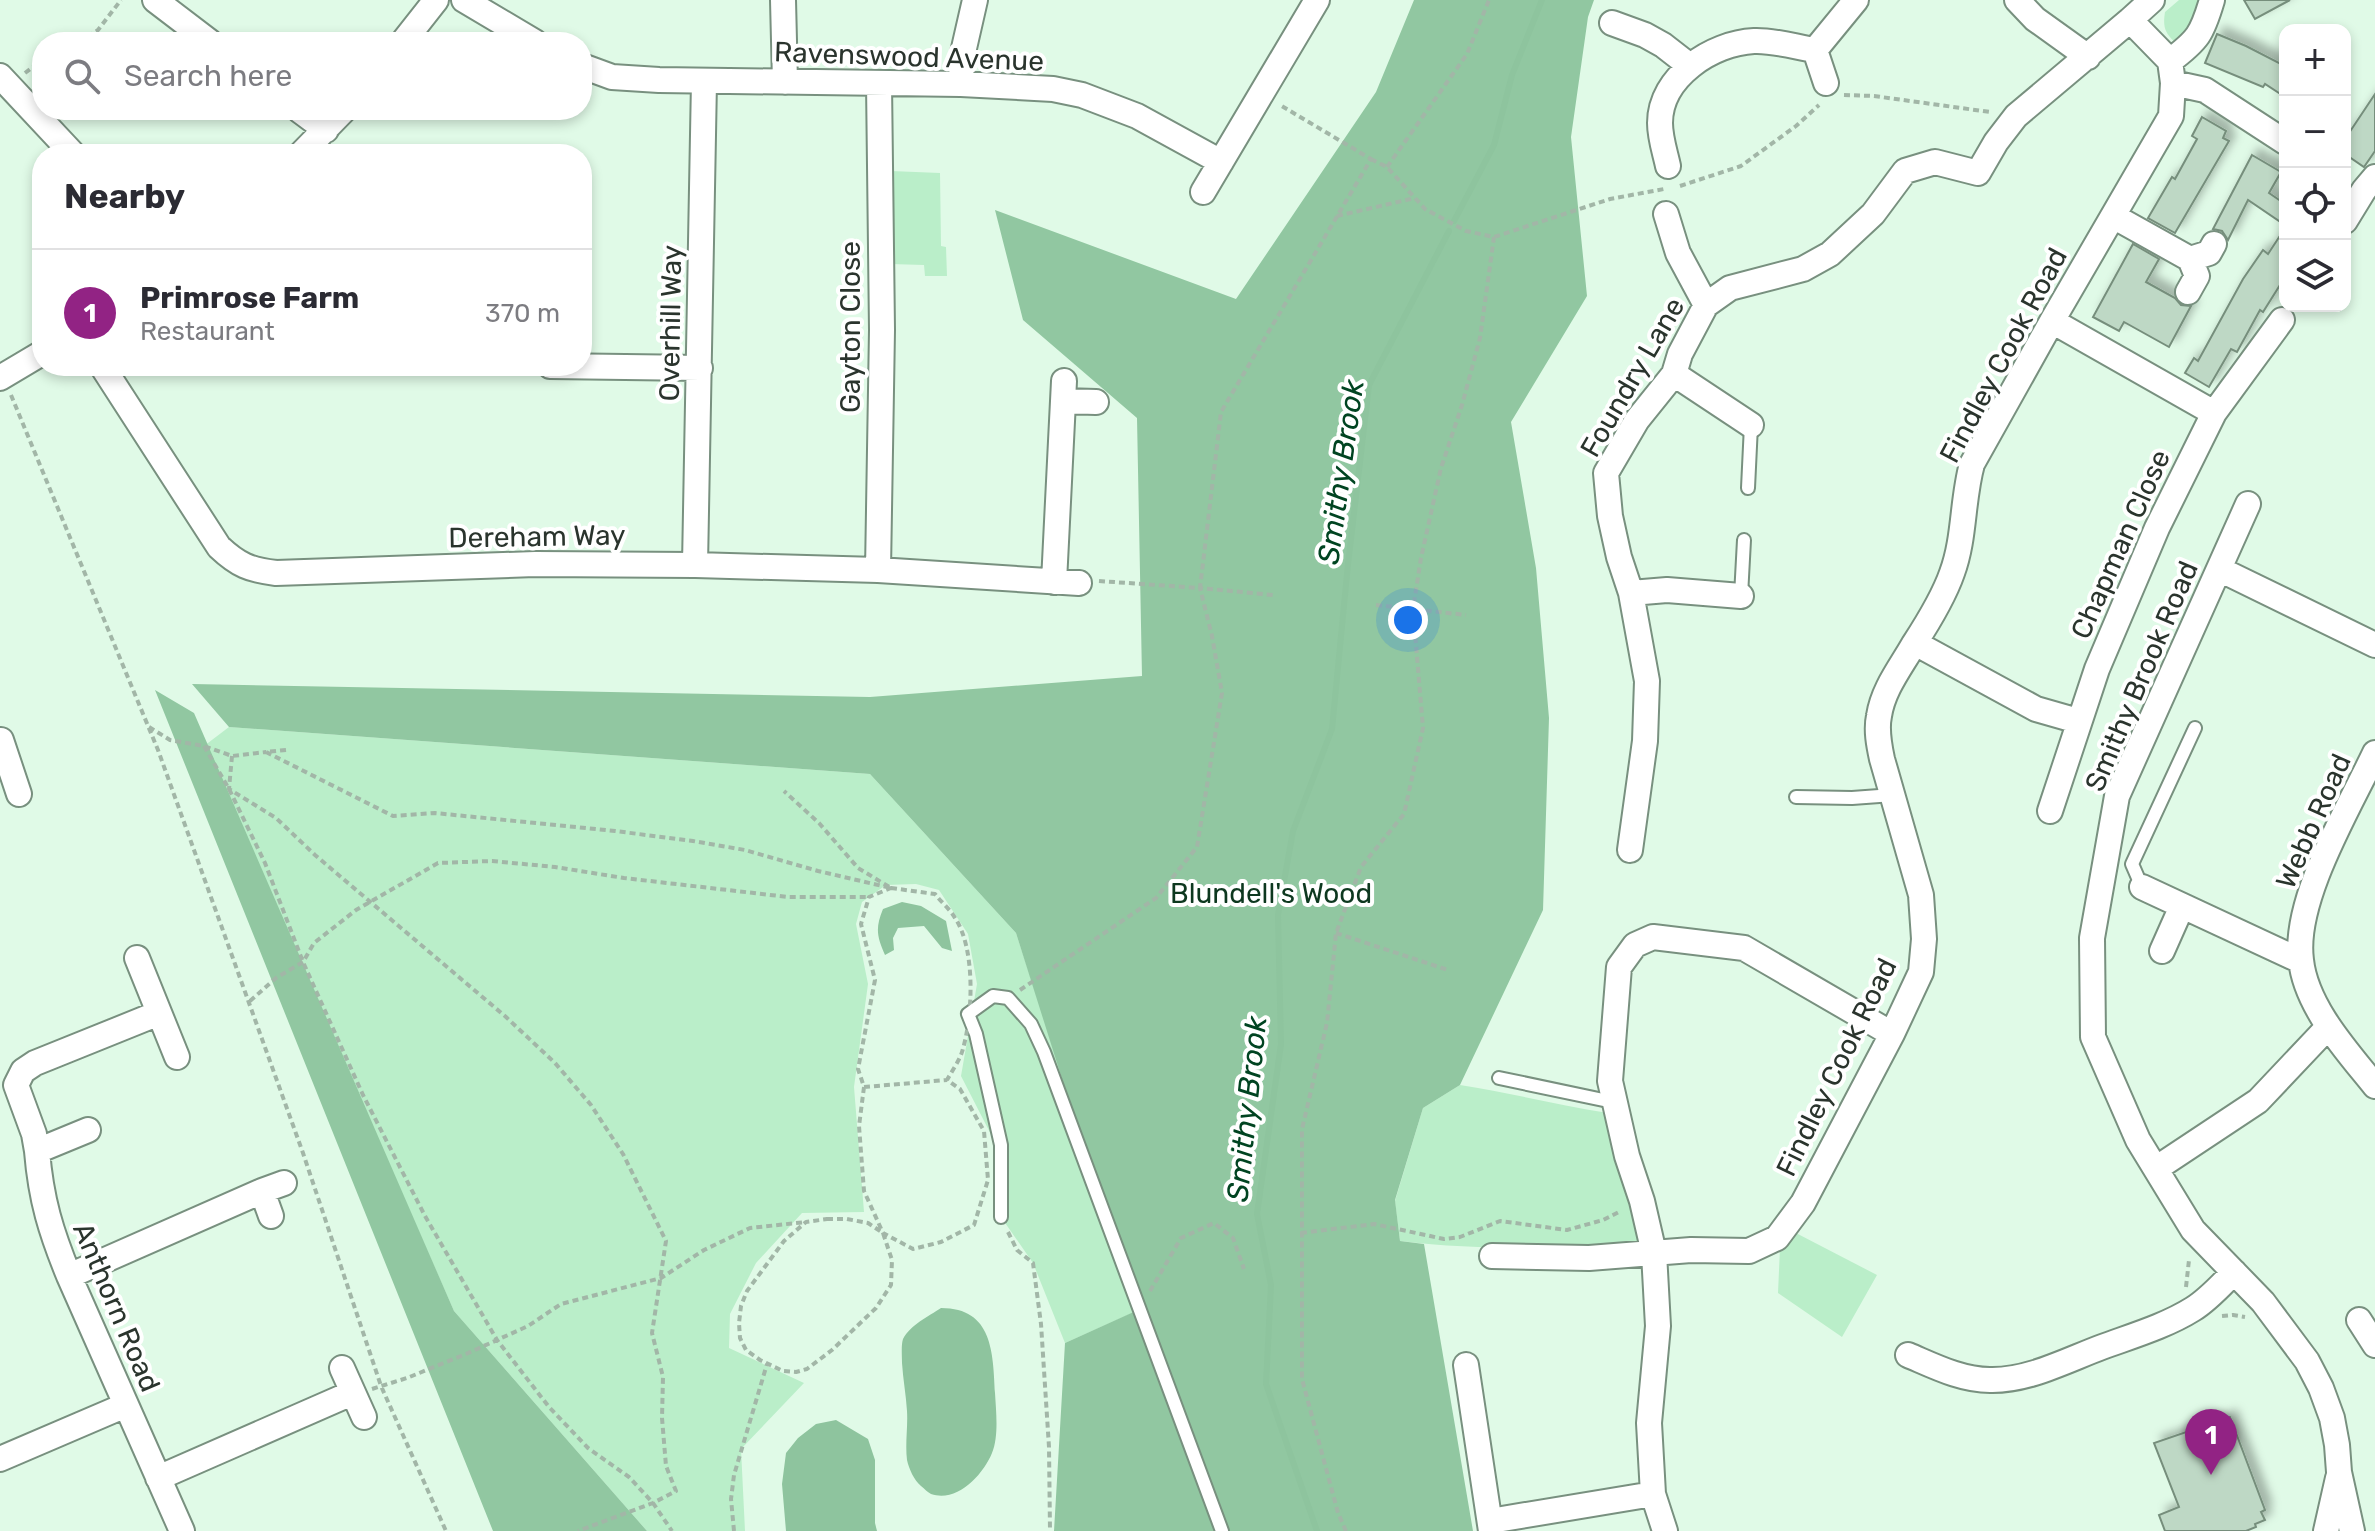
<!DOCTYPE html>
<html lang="en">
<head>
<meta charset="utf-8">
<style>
	:root { --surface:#fff; --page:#f7f7f7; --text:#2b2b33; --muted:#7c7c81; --line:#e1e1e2; --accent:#922384 }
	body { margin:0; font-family:Rubik,sans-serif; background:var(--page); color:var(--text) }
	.controls { position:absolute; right:24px; top:24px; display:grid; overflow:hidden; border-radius:16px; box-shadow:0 4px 12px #0003 }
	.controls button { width:72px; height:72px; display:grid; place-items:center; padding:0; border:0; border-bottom:2px solid var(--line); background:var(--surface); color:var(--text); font:40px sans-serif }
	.you { position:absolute; left:1408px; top:620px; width:28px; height:28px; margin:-20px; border:6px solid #fff; border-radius:50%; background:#1a73e8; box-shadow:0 0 0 12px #1a73e833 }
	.badge { display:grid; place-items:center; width:52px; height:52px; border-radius:50%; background:var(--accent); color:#fff; font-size:26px; font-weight:700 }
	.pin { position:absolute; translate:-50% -66px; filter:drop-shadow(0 2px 4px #0008) }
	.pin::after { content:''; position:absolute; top:42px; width:28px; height:24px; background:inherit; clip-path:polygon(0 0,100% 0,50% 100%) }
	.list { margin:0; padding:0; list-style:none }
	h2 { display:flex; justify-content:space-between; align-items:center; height:104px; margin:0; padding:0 32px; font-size:34px }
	h2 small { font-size:26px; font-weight:400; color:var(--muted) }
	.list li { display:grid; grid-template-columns:52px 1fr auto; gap:24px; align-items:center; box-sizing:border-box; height:128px; padding:0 32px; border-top:2px solid var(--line) }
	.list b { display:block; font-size:30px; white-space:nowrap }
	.list p { margin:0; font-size:26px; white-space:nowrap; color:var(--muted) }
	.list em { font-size:26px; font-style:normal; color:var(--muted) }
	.icon { flex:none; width:44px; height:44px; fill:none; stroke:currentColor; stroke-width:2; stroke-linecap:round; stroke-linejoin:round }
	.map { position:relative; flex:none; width:2375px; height:1531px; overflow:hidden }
	.search { position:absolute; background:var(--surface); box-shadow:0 4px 12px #0003; left:32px; top:32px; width:560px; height:88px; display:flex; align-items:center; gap:20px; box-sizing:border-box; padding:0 28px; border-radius:32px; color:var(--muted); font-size:30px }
	.panel { position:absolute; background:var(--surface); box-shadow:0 4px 12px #0003; left:32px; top:144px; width:560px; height:232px; border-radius:32px }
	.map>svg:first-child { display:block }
</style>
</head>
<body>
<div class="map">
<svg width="2375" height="1531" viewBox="0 0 2375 1531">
	<defs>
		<filter id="shadow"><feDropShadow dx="7" dy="-7" stdDeviation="4" flood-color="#0004"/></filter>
	</defs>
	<rect width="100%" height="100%" fill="#e0fae7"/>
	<path fill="#baeec9" d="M2179,0H2202L2196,21L2182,40L2174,41C2164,32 2163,25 2165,12Z
		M891,171L940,173L941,246L946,247L947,276H925L924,265L890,264Z
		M229,727L870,774L1016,933L1139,1310L1065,1343L1033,1263L1001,1217V1154L961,1076L977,984L968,934L939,890L916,884L886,885L862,902L856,924L868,984L854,1087L864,1212L802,1213L756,1263L730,1314L729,1348L804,1383L741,1449L745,1531H647L454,1311L204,746Z
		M1460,1085C1510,1093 1558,1105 1608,1113L1632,1191L1640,1246C1561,1247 1479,1251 1400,1241L1395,1201L1423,1108Z
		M1794,1232L1877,1275L1842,1337L1778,1293L1780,1248Z"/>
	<path fill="#91c7a1" d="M1414,0H1594L1588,17L1571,137L1587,296L1511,422L1536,568L1549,718L1543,910L1460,1085L1423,1108L1395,1200L1400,1241L1424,1244L1473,1531H1054L1065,1343L1138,1310L1111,1234L1016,933L870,774L229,727L192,684L870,697L1142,676L1137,418L1023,320L995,210L1236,299L1376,92Z
		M155,690L194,713L454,1311L647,1531H493Z"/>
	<path fill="#8ec49e" d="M902,902L921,906L946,921L952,951L942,948L924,926L898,928L893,938L894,950L885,955C877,937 875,928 883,909Z
		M941,1308C993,1308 993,1353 995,1393C996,1411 999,1436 992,1453C983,1475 957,1503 931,1494C927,1492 925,1489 921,1486C914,1480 909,1469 907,1460C905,1444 908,1427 907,1411C906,1395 903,1379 902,1363C902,1356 901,1345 903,1339C910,1325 929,1316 941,1308Z
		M836,1420L868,1439L875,1460V1523L877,1531H786L782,1484L786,1453L798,1438L816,1424Z"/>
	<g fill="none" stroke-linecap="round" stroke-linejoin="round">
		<path stroke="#8ec49e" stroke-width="6" d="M1454,221L1494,145L1512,75L1542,0
			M1317,1531L1266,1384L1271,1285L1257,1214L1281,1044L1278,915L1293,831L1332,729L1348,564L1369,385L1449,231"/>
	</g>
	<path fill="#bed8c5" stroke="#768e7c" stroke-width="2" filter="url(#shadow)" d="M2244,0H2290L2255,19Z
		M2217,34L2246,46L2285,66V97L2265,84L2263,87L2205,63Z
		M2375,94V151L2364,167L2345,154V139Z
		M2202,117L2226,131L2223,138L2229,141L2175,233L2148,218L2172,177L2175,179L2197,139L2192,136Z
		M2252,155L2281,172L2269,193L2285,204V225L2248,200L2228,240L2222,231L2213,229Z
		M2285,228V277L2263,312L2260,310L2237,352L2231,349L2209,387L2185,373L2194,358L2198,361L2243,279L2263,250L2268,254Z
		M2133,244L2159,259L2146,282L2175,298L2181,305L2191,306L2169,347L2124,322L2119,331L2093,317Z
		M2230,1417L2265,1510L2261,1512L2265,1520L2255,1524L2256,1527L2246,1531H2165L2159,1515L2179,1507L2154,1443Z"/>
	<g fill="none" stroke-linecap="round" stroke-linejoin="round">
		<defs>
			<path id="lane" d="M1748,488L1751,425
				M1741,596L1744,540
				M1796,797L1852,798L1893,795
				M2142,887L2132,864L2195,728
				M1499,1078L1613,1102
				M1001,1217V1145L976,1034L968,1014L993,996L1008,998L1031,1024L1044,1052L1222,1531"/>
			<path id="street" d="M155,0L210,42
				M464,0L535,42
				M783,0L785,82
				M2017,0L2035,19L2088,57
				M1612,23L1645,35L1663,45L1690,66
				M403,42L436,0
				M1815,50L1826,83
				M2170,61C2198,40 2202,34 2212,0
				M582,66L612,77L659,80L961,84L1053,89L1082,95L1137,116L1221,162
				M0,76L73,154
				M2173,83L2205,90L2285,142
				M961,84L962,57L975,0
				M299,110L326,130
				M301,154L344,110
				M1668,166C1665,152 1660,138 1660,123C1660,77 1712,43 1754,41C1773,40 1796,47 1815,50L1856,0
				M1203,192L1317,0
				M1666,214L1678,253L1706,305
				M2113,216L2190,259L2209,253L2214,244
				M2345,221L2364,190L2375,177
				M2188,292L2197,276L2190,259
				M2052,321L2214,413
				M102,366L219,547C238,565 250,570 276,573L535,564L695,565L878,570L1079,583
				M550,366L700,368
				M1674,374L1751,425
				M0,378L42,353
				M1063,401L1096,402
				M2248,504L2117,796L2092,938L2093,1037L2138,1140L2193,1230L2263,1302L2307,1361L2321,1388L2332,1418L2337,1445L2339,1472L2352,1531
				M695,565L704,81
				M2219,569L2375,645
				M878,570L882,330L879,83
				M1054,582L1064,381
				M1631,593L1667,590L1741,596
				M1915,643L2036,709L2078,721
				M1,740L19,794
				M2375,753C2349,808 2293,900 2301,960C2306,1007 2347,1051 2375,1086
				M2050,811L2097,669L2157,528L2214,413L2282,320
				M1630,850L1645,741L1647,681L1631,593L1619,557L1610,516L1606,473L1637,420L1674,374L1680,354L1706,305L1730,288L1803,269L1830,254L1873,214L1905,171L1935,162L1978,173L1996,142L2016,116L2130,20L2152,0
				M2142,887L2301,961
				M2162,951L2182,906
				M137,958L177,1057
				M88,1130L37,1151C41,1200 51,1232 69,1276L182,1531
				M37,1151L34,1134L16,1085L23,1071L35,1063L159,1013
				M2157,1168L2258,1101L2328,1027
				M271,1216L262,1191L284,1183
				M1492,1256L1589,1258L1691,1250L1749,1251L1777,1238L1803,1203L1892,1034L1921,972L1924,939L1921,895L1882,759C1879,745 1876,730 1879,716C1883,689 1901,667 1914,644C1927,624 1944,596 1952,573C1965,538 1962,500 1972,464L2052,321L2171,116L2173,83L2170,61L2130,20
				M69,1276L262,1191
				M2359,1320L2375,1345
				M1908,1355C1934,1366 1961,1380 1990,1380C2028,1381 2067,1360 2102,1347C2132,1336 2166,1326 2193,1309C2209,1299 2221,1285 2234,1272
				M1466,1365L1491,1531
				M342,1368L364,1417
				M0,1459L126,1405
				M158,1478L352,1393
				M1490,1521L1653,1494
				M1665,1531L1653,1494L1649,1423L1658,1326L1654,1253L1642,1201L1627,1156L1610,1081L1619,967L1635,945L1653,937L1744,948L1892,1034
				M2326,1531L2338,1478"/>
		</defs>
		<use href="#lane" stroke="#78907f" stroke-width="16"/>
		<use href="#street" stroke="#78907f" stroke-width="28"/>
		<path stroke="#a2b6a7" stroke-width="4" stroke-dasharray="6 4" stroke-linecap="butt" d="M79,42L98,30L121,0
			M25,73L42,60
			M1844,95L1874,96L1990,112
			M1371,159L1387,167L1425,209L1466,231L1494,237L1610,199L1664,189
			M1387,167L1467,54L1489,0
			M1680,186L1741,166L1796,126L1819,105
			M1337,216L1415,198
			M11,395L158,750L303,1153L381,1386L446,1531
			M1099,581L1200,588L1221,412L1371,159L1280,105
			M1376,605L1466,615
			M149,727L170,740L204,746L232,756L266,752
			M204,746L229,789L265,863L303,962L363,1095L425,1216L497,1340L549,1407L588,1448L629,1477L653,1503L672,1531
			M286,750L266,752L393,816L435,813L615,831L693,841L745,850L818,871L891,888L858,868L819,823L784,791
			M232,756L229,789L276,818L315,855L506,1017L555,1063L591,1105L623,1154L666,1241L652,1333L663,1377L662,1418L666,1466L676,1491L653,1503L578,1531
			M891,888L935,894C941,902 950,909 955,918C976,949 973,1017 962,1052C959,1061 952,1071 947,1080L960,1089L984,1131L988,1180L974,1225L941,1242L913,1249L883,1233L864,1191L859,1126L864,1087L858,1069L875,980L861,924L869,897Z
			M1336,933L1448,970
			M1020,990L1156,898L1197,847L1222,693L1212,636L1200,588L1273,595
			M250,1001L276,978L303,962L314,943L356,910L438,863L492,861L555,867L624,878L788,897H869
			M864,1087L947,1080
			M827,1219H847L868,1223L883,1233L892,1260L891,1285L876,1308L832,1350L807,1369L796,1372L783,1371L760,1360L746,1350L740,1338L739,1323L741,1306L747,1291L784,1241L806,1222Z
			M1008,1232L1017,1250L1033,1263L1041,1324L1049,1447L1050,1531
			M1301,1233L1374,1224L1444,1239L1460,1237L1500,1221L1567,1230L1603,1220L1621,1211
			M2186,1287L2189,1260
			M1150,1291L1181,1238L1214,1223L1233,1238L1244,1269
			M2222,1316L2233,1315L2245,1317
			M372,1389L407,1378L466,1354L528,1326L561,1304L661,1278L704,1250L750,1228L806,1222
			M734,1531L731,1499L734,1475L767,1364
			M1346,1531L1338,1513L1302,1379V1129L1327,1023L1336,933L1361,867L1404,814L1423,728L1413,609L1421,558L1441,468L1462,405L1480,338L1494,237"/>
		<use href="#lane" stroke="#fff" stroke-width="12"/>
		<use href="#street" stroke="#fff" stroke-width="24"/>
	</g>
	<g text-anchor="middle" stroke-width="8" stroke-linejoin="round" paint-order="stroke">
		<g font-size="28" fill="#2a342d" stroke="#fff">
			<text transform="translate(909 56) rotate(2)" y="10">Ravenswood Avenue</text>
			<text transform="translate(670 323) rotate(-89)" y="10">Overhill Way</text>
			<text transform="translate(850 327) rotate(-90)" y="10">Gayton Close</text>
			<text transform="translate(2003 355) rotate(-62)" y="10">Findley Cook Road</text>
			<text transform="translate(1632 377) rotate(-60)" y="10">Foundry Lane</text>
			<text transform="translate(537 536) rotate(-1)" y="10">Dereham Way</text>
			<text transform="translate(2120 544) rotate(-66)" y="10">Chapman Close</text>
			<text transform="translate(2141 676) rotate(-67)" y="10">Smithy Brook Road</text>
			<text transform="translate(2313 821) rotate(-66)" y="10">Webb Road</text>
			<text transform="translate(1836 1067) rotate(-64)" y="10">Findley Cook Road</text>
			<text transform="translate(117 1307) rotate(67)" y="10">Anthorn Road</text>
		</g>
		<g font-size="28" fill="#0d381f" stroke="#fff">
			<text x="1271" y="903">Blundell's Wood</text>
		</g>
		<g font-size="30" font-style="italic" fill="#004421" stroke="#fff">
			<text transform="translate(1341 472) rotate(-82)" y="10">Smithy Brook</text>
			<text transform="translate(1247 1109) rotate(-84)" y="10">Smithy Brook</text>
		</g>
	</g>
</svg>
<div class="controls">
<button>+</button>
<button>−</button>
<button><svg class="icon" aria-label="locate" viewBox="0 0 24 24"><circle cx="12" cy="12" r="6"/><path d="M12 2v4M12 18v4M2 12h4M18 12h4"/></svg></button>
<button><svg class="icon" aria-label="layers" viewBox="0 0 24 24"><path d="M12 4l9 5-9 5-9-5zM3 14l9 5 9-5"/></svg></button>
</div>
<div class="you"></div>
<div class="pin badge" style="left:2211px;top:1475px">1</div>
<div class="search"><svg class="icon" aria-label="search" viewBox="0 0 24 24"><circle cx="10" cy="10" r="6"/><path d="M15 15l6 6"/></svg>Search here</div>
<section class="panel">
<h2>Nearby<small></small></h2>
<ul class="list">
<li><span class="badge">1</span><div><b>Primrose Farm</b><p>Restaurant</p></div><em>370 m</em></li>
</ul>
</section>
</div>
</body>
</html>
